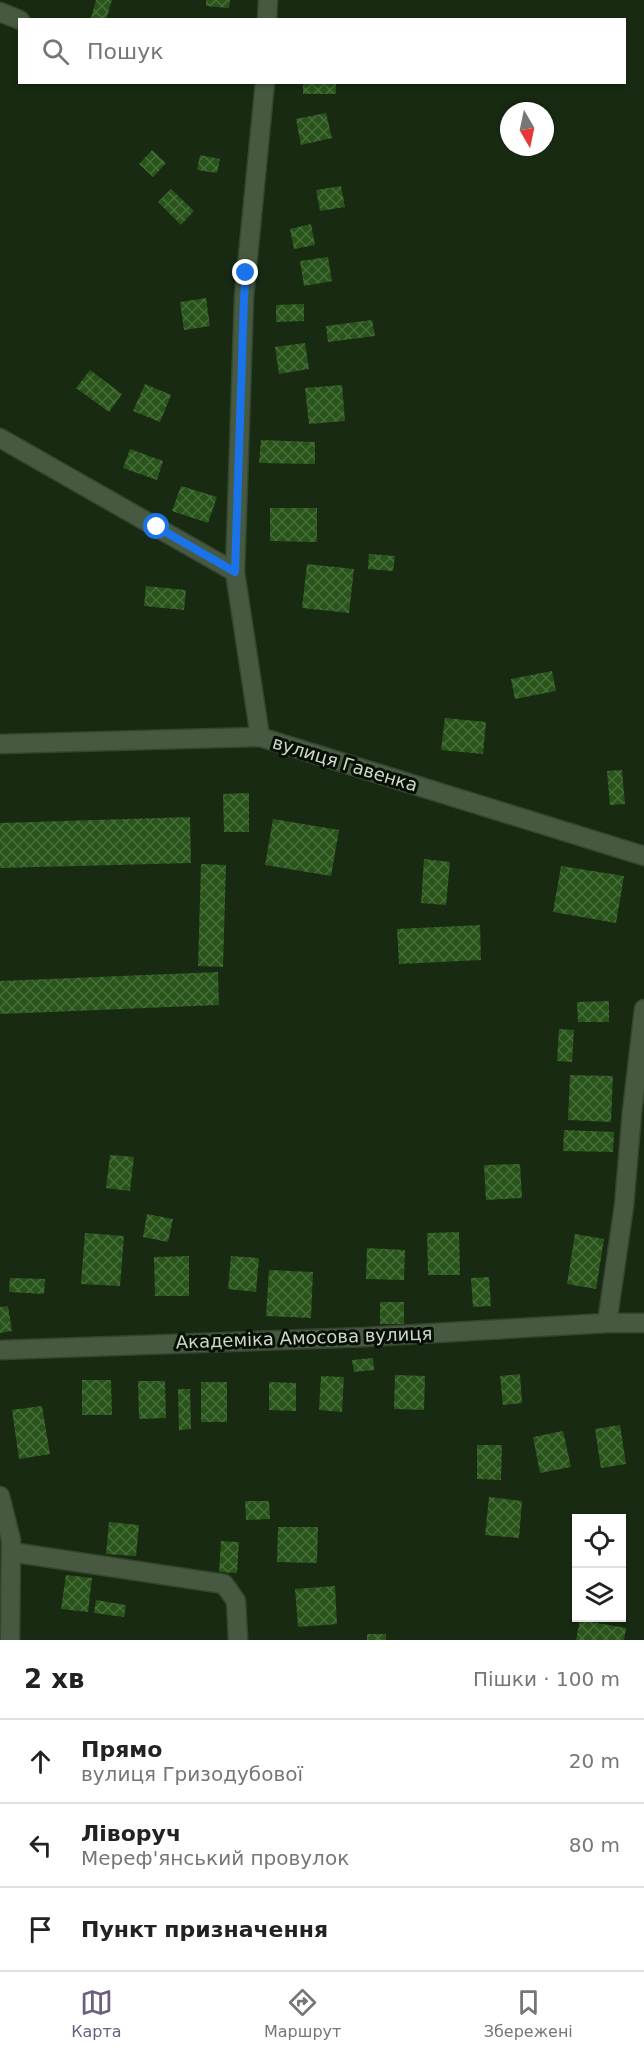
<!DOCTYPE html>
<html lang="uk">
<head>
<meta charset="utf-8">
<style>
	:root { --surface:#fff; --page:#f6f6f6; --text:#222; --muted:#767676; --line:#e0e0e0; --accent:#6b5e7f }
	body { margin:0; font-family:"DejaVu Sans",sans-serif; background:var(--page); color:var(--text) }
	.controls { position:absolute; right:18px; bottom:18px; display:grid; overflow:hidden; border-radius:0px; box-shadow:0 2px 4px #0004 }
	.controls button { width:54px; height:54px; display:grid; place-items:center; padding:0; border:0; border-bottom:2px solid var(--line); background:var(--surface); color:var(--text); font:30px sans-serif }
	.compass { position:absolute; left:500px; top:102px; width:54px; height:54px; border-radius:50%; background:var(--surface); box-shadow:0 2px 4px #0004; rotate:171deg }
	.stop { position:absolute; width:18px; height:18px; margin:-14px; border:4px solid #1a73e8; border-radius:50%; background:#fff }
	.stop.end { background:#1a73e8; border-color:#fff; box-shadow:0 2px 6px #0008 }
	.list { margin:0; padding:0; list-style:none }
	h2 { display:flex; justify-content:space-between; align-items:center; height:78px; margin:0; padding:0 24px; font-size:26px }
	h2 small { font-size:20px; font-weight:400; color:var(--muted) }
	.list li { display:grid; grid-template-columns:39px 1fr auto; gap:18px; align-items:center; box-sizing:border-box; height:84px; padding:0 24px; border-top:2px solid var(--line) }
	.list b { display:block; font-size:22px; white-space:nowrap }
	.list p { margin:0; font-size:20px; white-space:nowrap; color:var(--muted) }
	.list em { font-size:20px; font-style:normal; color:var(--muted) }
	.icon { flex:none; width:33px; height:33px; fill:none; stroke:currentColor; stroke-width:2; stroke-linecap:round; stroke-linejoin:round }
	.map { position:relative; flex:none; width:644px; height:1640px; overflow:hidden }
	.search { position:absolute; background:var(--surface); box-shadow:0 2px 4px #0004; left:18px; right:18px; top:18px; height:66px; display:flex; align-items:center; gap:15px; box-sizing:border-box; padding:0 21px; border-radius:0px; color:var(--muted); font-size:22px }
	.sheet { height:330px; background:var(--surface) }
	nav { display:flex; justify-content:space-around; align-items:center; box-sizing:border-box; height:84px; border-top:2px solid var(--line); background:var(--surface); font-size:16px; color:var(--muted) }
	nav a { display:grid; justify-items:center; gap:3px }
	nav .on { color:var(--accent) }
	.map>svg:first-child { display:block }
</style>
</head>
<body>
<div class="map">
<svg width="644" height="1640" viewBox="0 0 644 1640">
	<defs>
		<pattern id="building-cross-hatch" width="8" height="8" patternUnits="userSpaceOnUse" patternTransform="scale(1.5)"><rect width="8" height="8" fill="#29551b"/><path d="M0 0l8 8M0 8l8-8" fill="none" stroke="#476d3b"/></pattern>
	</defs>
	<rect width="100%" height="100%" fill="#182a12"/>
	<path fill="url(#building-cross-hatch)" d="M96,0H112L106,20L91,18Z
		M206,0H230L229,8L206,6Z
		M303,82H336V94H303Z
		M326,113L332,138L301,145L296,119Z
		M152,150L166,163L153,177L139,164Z
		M200,155L220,159L217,173L197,170Z
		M341,186L345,207L320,211L316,190Z
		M171,189L194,211L181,225L158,202Z
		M311,224L315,245L294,249L290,229Z
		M328,257L332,281L304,286L300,261Z
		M206,298L210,326L184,330L180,302Z
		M304,304V321L276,322V305Z
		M372,320L375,336L328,342L326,326Z
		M305,343L309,369L279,374L275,347Z
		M90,370L122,394L109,412L76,388Z
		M145,384L171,395L160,422L133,411Z
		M342,385L345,421L309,424L305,388Z
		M261,440L315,442V464L259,463Z
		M130,449L163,461L157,480L123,468Z
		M181,486L217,497L208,523L172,511Z
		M270,508H317V542L270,541Z
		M369,554L395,556L393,571L368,569Z
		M307,564L354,569L349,613L302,608Z
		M146,586L186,590L184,610L144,606Z
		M552,671L556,691L515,699L511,679Z
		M445,718L486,722L483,754L441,750Z
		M622,770L625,804L610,805L607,771Z
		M249,793V832H224L223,794Z
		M190,817L191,863L0,868V823Z
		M273,819L339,830L331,876L265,865Z
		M424,859L450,862L446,905L421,903Z
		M201,864L226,865L223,967L198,966Z
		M561,866L624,876L616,923L553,912Z
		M480,925L481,960L399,964L397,929Z
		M218,972L219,1005L0,1014V981Z
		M609,1001V1022H578L577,1002Z
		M559,1029L574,1030L572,1062L557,1061Z
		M570,1075L613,1076L611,1122L568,1120Z
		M564,1130L614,1132L613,1152L563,1151Z
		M110,1155L134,1157L130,1191L106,1188Z
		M520,1164L522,1198L486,1200L484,1165Z
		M147,1214L173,1219L168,1242L143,1237Z
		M459,1232L460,1275H428L427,1233Z
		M85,1233L124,1236L120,1286L81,1284Z
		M575,1234L604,1239L596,1289L567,1284Z
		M367,1248L405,1250L404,1280L366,1279Z
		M189,1256V1296H155L154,1257Z
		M231,1256L259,1258L256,1292L228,1289Z
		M269,1270L313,1272L311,1318L266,1316Z
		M489,1277L491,1306L473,1307L471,1278Z
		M10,1278L45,1279L44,1294L9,1292Z
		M380,1302H404V1324H380Z
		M8,1306L12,1331L0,1333V1307Z
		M373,1358L374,1370L354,1372L352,1360Z
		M520,1374L522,1403L503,1405L500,1376Z
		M395,1375L425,1376L424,1410L394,1409Z
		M321,1376L344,1377L342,1412L319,1410Z
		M82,1380H111L112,1415H82Z
		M138,1381H165L166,1418L139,1419Z
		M201,1382H227V1422H201Z
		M269,1382L296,1383V1411L269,1410Z
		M178,1389H190L191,1429L179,1430Z
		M42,1406L50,1454L19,1459L12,1410Z
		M620,1425L626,1464L601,1468L595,1429Z
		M563,1431L571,1467L540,1473L533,1437Z
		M477,1445H502L501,1480L477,1479Z
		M489,1497L522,1501L519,1538L485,1535Z
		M245,1501H269L270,1519L246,1520Z
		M109,1522L139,1525L136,1556L106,1554Z
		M278,1527H318L317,1563L277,1562Z
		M221,1541L239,1542L237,1573L219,1572Z
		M66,1575L92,1578L88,1612L61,1609Z
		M335,1586L337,1624L298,1627L295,1589Z
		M96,1600L126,1605L124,1617L94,1613Z
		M580,1620L626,1628L624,1640H576Z
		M367,1634H386V1640H367Z"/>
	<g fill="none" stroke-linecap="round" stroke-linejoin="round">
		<defs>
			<path id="street" d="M0,12L20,20
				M267,20L268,0
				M0,438L235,572
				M260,737L235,572L244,297L265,82
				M0,744L260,737L644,856
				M607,1323L624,1206L632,1112L644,1009
				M0,1350L366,1337L607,1323H644
				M0,1496L11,1540L10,1640
				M11,1552L224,1584L236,1601L238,1640"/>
		</defs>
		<use href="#street" stroke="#35462f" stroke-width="21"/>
		<use href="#street" stroke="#475a41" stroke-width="18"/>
	</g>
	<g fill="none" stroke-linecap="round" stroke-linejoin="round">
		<path stroke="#1a73e8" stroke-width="8" d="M157,527L235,572L244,297L246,273"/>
	</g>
	<g text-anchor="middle" stroke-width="6" stroke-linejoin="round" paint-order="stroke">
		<g font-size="18" fill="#ccd8c8" stroke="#081006">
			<text transform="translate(345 764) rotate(17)" y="6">вулиця Гавенка</text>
			<text transform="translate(304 1338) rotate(-2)" y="6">Академіка Амосова вулиця</text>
		</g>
	</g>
</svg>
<div class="controls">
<button><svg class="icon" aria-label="locate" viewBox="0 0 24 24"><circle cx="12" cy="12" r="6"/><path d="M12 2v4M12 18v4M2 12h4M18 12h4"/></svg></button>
<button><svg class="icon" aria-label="layers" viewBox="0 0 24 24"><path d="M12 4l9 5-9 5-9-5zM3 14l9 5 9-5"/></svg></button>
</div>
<svg class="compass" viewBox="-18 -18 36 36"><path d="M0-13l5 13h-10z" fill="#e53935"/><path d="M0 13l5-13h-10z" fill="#767676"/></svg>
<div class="stop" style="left:157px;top:527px"></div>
<div class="stop end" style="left:246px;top:273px"></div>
<div class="search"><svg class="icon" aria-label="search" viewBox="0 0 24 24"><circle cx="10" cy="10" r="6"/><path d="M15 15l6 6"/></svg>Пошук</div>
</div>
<section class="sheet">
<h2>2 хв<small>Пішки · 100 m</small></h2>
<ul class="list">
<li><svg class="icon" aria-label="ahead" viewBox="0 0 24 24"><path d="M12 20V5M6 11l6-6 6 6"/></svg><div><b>Прямо</b><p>вулиця Гризодубової</p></div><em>20 m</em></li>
<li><svg class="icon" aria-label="left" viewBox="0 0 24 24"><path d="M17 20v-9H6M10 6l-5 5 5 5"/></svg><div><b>Ліворуч</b><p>Мереф'янський провулок</p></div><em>80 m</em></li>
<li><svg class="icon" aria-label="arrive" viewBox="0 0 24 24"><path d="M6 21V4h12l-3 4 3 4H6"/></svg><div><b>Пункт призначення</b></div></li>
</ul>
</section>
<nav>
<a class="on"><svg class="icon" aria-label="map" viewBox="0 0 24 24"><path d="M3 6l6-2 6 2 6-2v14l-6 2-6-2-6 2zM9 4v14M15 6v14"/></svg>Карта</a>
<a><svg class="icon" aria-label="directions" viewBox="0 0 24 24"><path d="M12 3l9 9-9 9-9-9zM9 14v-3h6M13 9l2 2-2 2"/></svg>Маршрут</a>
<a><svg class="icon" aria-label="saved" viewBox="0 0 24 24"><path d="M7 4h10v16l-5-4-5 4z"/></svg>Збережені</a>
</nav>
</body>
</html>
